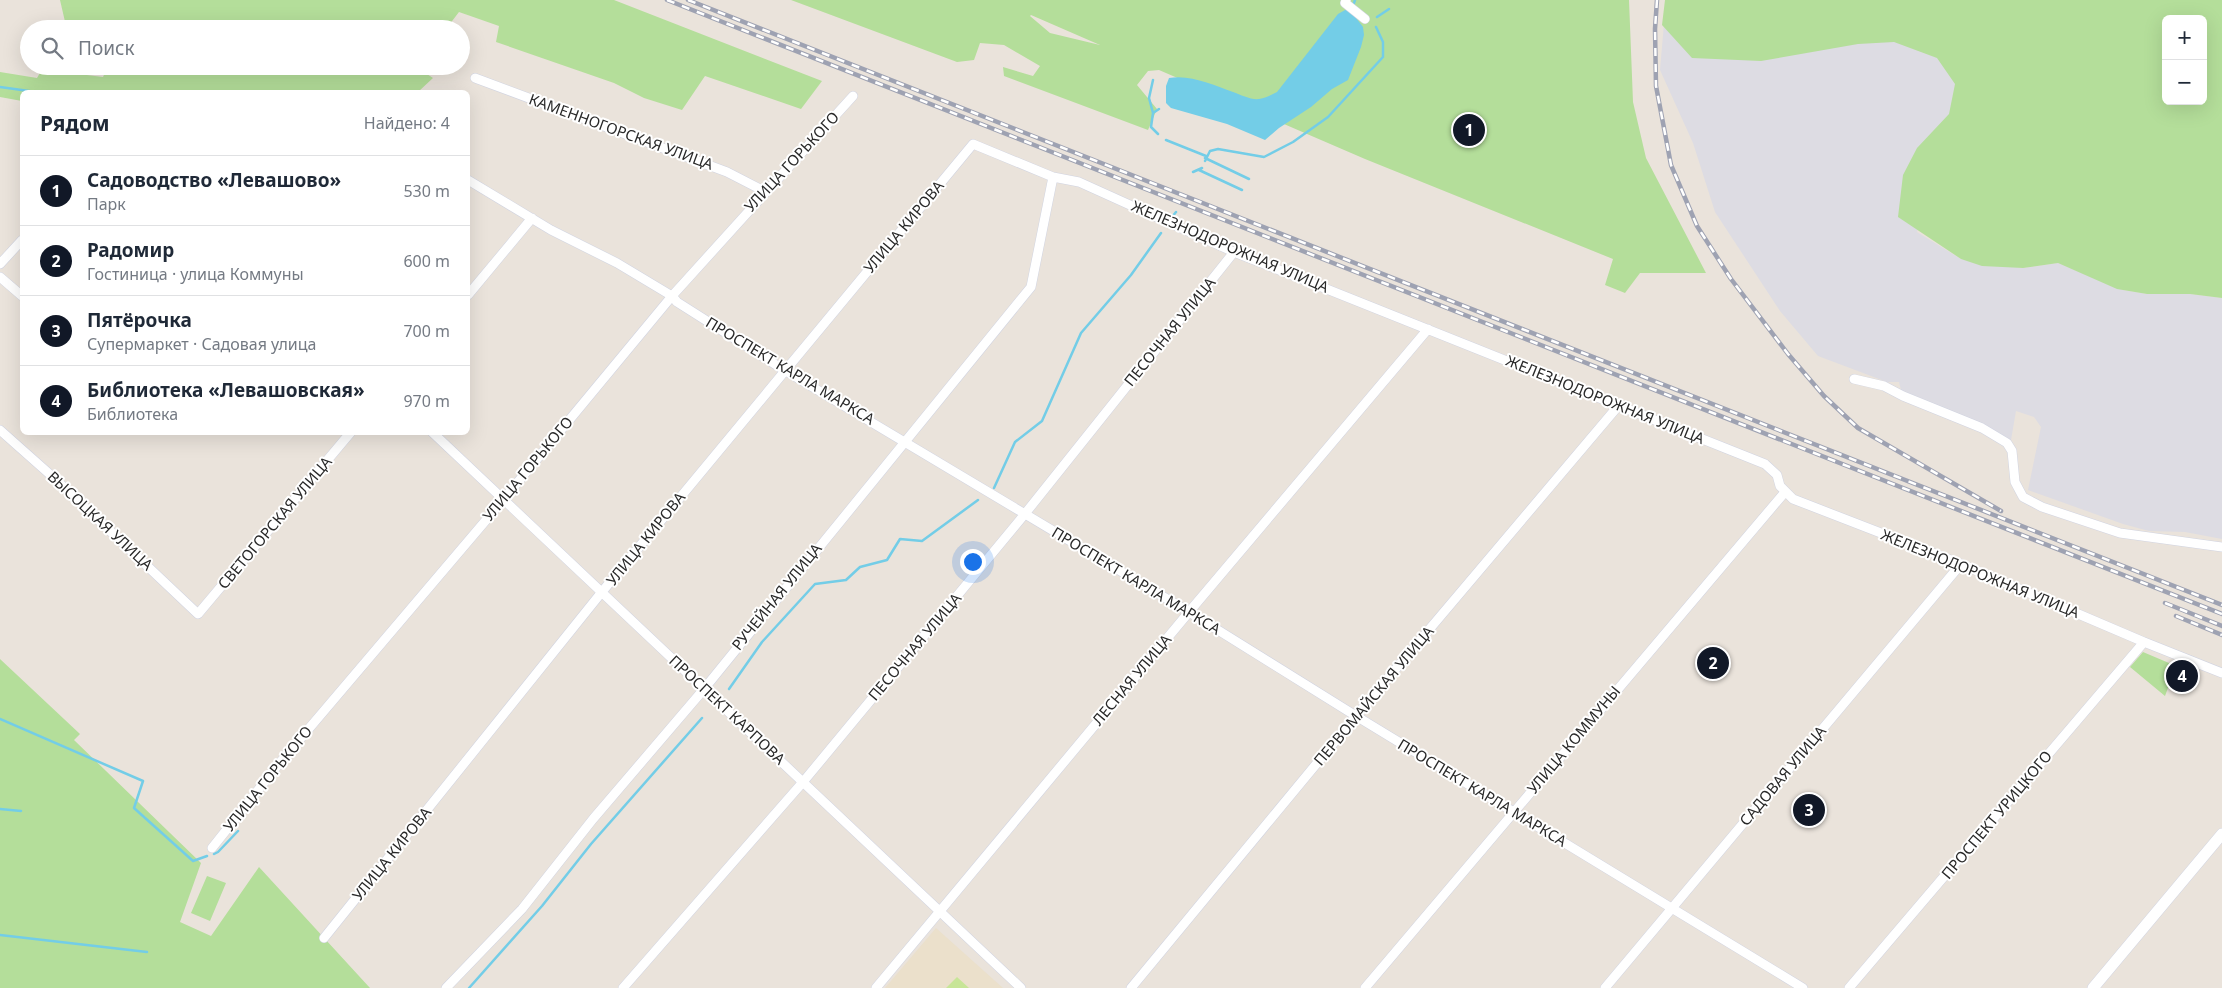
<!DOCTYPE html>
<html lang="ru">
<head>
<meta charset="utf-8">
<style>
	:root { --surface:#fff; --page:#f6f6f7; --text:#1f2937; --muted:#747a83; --line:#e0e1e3; --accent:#111827 }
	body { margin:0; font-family:"Noto Sans",sans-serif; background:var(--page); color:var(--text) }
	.controls { position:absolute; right:15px; top:15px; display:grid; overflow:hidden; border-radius:8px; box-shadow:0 5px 20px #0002 }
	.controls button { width:45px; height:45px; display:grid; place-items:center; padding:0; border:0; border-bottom:1px solid var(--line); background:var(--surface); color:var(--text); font:25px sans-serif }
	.you { position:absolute; left:972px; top:561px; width:18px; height:18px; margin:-12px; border:4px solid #fff; border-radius:50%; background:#1a73e8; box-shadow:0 0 0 8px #1a73e833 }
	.badge { display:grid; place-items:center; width:32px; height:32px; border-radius:50%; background:var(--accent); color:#fff; font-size:16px; font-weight:700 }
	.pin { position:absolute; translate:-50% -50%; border:2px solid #fff; box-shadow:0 1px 5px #0006 }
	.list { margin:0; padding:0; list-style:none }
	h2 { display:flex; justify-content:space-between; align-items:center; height:65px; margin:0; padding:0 20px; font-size:21px }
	h2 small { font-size:16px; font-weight:400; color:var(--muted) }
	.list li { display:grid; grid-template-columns:32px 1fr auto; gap:15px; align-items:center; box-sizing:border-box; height:70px; padding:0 20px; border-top:1px solid var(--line) }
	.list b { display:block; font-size:19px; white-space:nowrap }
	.list p { margin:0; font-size:16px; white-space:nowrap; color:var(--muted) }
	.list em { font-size:16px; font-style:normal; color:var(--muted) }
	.icon { flex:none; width:28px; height:28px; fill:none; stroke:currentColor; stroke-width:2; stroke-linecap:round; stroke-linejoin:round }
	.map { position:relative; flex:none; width:2222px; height:988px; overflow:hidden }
	.search { position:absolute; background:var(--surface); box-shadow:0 5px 20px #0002; left:20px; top:20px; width:450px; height:55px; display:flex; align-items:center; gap:12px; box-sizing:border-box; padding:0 18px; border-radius:28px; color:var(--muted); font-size:19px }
	.panel { position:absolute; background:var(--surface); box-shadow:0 5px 20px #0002; left:20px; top:90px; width:450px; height:345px; border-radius:8px }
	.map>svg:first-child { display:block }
</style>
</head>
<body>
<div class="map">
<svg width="2222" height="988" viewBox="0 0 2222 988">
	<rect width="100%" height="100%" fill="#eae3db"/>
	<path fill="#dddce3" d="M1666,0L1919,34L1962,84L1917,232L1961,259L2023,268L2058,263L2123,290L2147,294H2190L2222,298V539L2185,532L2149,531L2123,524L2028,490L2041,427L2034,417L2016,411L2011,440L1979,422L1901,390L1899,382H1887L1818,356L1780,311L1715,212L1693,143L1660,70Z"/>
	<path fill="#ebe0cb" d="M936,928L1003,988H885Z"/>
	<path fill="#b4de9a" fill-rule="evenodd" d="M60,0H614L822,81L801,109L705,76L682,110L644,98L614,83L496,42L499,26L459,12L446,29H124L126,22L90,26L88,29H64L66,26Z
		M791,0H1629L1633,102L1646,158L1706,273H1640L1625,293L1605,285L1613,259L1365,159L1159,70L1148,71L1137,85L1157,109L1148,130L1004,76L1003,67L1033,76L1040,66L1004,45L980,43L974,60L957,62ZM1030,16L1031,15L1100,45L1050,33Z
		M1665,0H2222V298L2190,294H2147L2117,289L2058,263L2023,268L1982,266L1961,259L1898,217L1903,175L1917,148L1949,114L1955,84L1937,58L1894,42L1858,44L1761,61L1692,58L1662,25ZM2166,19H2203V101H2166Z
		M44,66H66L63,72L103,77L108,66H418V68L433,78L418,92H22V101L0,97V72L37,78Z
		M2143,652L2176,666L2165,696L2130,667Z
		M0,659L80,734L74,740L201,863L180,922L211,936L259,867L370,988H0Z
		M207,876L226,883L210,921L191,913Z"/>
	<path fill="#c7e597" d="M957,977L969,988H946Z"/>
	<path fill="#73cde7" d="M1345,10H1350L1363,27L1364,35L1361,47L1348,80L1332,89L1311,107L1279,128L1265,140L1227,124L1171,108L1166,103V86L1169,78C1190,74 1214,85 1233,92C1241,95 1251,100 1259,99C1266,98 1271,95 1277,92L1338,14Z"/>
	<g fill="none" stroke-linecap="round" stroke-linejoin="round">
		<path stroke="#73cde7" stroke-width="2.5" d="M1354,3L1355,0
			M1377,17L1389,9
			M1153,80L1149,98L1153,113
			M0,87L36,92
			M1158,134L1151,127L1153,113L1159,109
			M1166,140L1206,156
			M1205,158L1249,179
			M1205,161L1210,151L1218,149L1264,157L1293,142L1328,117L1383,57V42L1376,27
			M1199,170L1242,190
			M1193,172L1202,168
			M1172,217L1176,212
			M994,488L1015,442L1042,421L1081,333L1131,275L1161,233
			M729,689L762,642L815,584L846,580L860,567L887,560L900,539L922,541L978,500
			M0,719L143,781L134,808L193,861L207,856
			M0,809L21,811
			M214,854L218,852L238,831
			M0,935L147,952
			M469,988L542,906L591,844L702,718"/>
		<defs>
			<path id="minor" d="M1346,0L1345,3L1365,19
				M475,78L727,172L764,191
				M468,180L551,230L617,263L672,296L677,302L784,370L1189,612L1356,716L1803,988
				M0,264L22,240
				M0,277L22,296
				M468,295L532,218
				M1854,379L1884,386L1903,396L1982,428L2007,443L2012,451L2015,482L2023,497L2042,507L2120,533L2222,547
				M0,430L54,478L198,614L351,432
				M432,432L1021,988
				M212,848L278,765L498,506L672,296L853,96
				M324,938L601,593L973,144L1053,177L1079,182L1234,252L1765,464L1777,475L1780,486L1793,499L1961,564L2144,642L2222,673
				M446,988L522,909L593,819L704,689L1031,287L1053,177
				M623,988L803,782L1024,515L1234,252
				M876,988L1189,612L1428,329
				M1131,988L1356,716L1619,405
				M1365,988L1785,492
				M1605,988L1961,564
				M1849,988L2144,642"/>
			<path id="tertiary" d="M2093,988L2222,834"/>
		</defs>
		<use href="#minor" stroke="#d1d4e1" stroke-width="10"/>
		<use href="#tertiary" stroke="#d1d4e1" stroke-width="12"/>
		<use href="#minor" stroke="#fff" stroke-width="9"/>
		<use href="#tertiary" stroke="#fff" stroke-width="11"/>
		<defs>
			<path id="rail" d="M667,0L2222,614
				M688,0L2222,605
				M1657,0L1655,29L1656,86L1671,165L1697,226L1731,279L1788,354L1824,396L1858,428L2001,511
				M2165,603L2222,626
				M2176,616L2222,635"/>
		</defs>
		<use href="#rail" stroke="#9ea2b2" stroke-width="4.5"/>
		<use href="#rail" stroke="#fff" stroke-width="2.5" stroke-dasharray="8" stroke-linecap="butt"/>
	</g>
	<g text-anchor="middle" stroke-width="4" stroke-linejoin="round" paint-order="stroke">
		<g font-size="15" fill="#292929" stroke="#fff">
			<text transform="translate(621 132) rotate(20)" y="5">КАМЕННОГОРСКАЯ УЛИЦА</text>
			<text transform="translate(792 162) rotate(-47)" y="5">УЛИЦА ГОРЬКОГО</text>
			<text transform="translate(904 227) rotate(-50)" y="5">УЛИЦА КИРОВА</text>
			<text transform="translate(1230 247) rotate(23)" y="5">ЖЕЛЕЗНОДОРОЖНАЯ УЛИЦА</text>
			<text transform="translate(1170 332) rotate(-51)" y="5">ПЕСОЧНАЯ УЛИЦА</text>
			<text transform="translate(790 371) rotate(31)" y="5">ПРОСПЕКТ КАРЛА МАРКСА</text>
			<text transform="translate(1605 400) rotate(22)" y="5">ЖЕЛЕЗНОДОРОЖНАЯ УЛИЦА</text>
			<text transform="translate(528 469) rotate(-50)" y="5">УЛИЦА ГОРЬКОГО</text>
			<text transform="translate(100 521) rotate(43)" y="5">ВЫСОЦКАЯ УЛИЦА</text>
			<text transform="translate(275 523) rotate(-50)" y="5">СВЕТОГОРСКАЯ УЛИЦА</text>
			<text transform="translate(646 539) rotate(-51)" y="5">УЛИЦА КИРОВА</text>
			<text transform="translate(1980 574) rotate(22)" y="5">ЖЕЛЕЗНОДОРОЖНАЯ УЛИЦА</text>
			<text transform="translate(1136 581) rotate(31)" y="5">ПРОСПЕКТ КАРЛА МАРКСА</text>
			<text transform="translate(777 597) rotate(-51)" y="5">РУЧЕЙНАЯ УЛИЦА</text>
			<text transform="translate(915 647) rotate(-50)" y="5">ПЕСОЧНАЯ УЛИЦА</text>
			<text transform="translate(1132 680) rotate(-50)" y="5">ЛЕСНАЯ УЛИЦА</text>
			<text transform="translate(1374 696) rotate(-50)" y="5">ПЕРВОМАЙСКАЯ УЛИЦА</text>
			<text transform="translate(727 710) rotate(43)" y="5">ПРОСПЕКТ КАРПОВА</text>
			<text transform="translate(1574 740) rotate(-50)" y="5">УЛИЦА КОММУНЫ</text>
			<text transform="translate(1783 776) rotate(-50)" y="5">САДОВАЯ УЛИЦА</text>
			<text transform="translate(268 779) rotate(-51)" y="5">УЛИЦА ГОРЬКОГО</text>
			<text transform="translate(1482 793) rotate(31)" y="5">ПРОСПЕКТ КАРЛА МАРКСА</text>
			<text transform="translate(1997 815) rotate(-50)" y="5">ПРОСПЕКТ УРИЦКОГО</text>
			<text transform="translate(392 854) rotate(-51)" y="5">УЛИЦА КИРОВА</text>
		</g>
	</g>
</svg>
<div class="controls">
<button>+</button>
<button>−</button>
</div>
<div class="you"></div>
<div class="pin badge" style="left:1469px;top:130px">1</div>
<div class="pin badge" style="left:1713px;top:663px">2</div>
<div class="pin badge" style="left:1809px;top:810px">3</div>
<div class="pin badge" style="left:2182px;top:676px">4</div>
<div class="search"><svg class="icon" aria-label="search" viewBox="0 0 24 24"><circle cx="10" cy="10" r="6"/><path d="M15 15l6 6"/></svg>Поиск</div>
<section class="panel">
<h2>Рядом<small>Найдено: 4</small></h2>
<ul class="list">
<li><span class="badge">1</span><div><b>Садоводство «Левашово»</b><p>Парк</p></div><em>530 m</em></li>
<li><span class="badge">2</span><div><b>Радомир</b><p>Гостиница · улица Коммуны</p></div><em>600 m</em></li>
<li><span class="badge">3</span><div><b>Пятёрочка</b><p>Супермаркет · Садовая улица</p></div><em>700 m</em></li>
<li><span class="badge">4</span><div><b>Библиотека «Левашовская»</b><p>Библиотека</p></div><em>970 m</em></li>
</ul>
</section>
</div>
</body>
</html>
